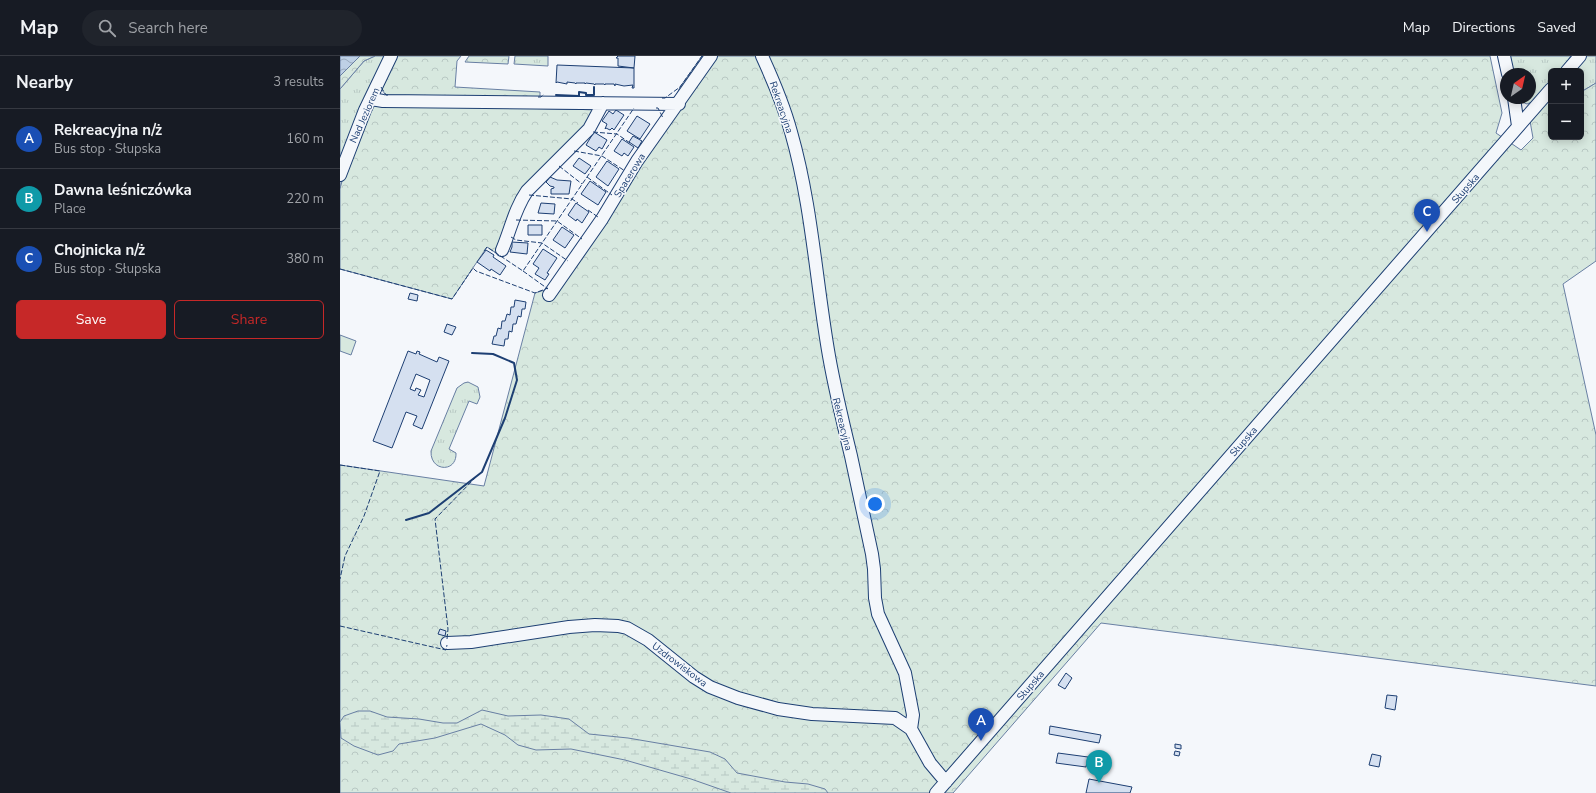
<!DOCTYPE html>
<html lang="en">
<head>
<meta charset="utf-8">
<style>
	:root { --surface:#171b24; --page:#20242c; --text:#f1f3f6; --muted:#9ea1a6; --line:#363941; --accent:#c62828 }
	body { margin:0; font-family:"Nunito Sans",sans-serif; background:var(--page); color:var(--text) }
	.controls { position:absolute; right:12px; top:12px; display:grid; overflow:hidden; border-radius:6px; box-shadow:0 2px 10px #0003 }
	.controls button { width:36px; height:36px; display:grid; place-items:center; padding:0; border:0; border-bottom:1px solid var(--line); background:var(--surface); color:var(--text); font:20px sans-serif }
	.compass { position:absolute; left:1160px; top:12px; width:36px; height:36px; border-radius:50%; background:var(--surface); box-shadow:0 2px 10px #0003; rotate:34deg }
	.you { position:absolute; left:535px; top:448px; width:14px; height:14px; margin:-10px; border:3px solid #fff; border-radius:50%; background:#1a73e8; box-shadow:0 0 0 6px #1a73e833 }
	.badge { display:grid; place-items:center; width:26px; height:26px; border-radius:50%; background:var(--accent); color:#fff; font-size:13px; font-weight:700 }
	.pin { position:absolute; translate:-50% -33px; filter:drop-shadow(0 1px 2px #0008) }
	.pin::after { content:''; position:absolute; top:21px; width:14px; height:12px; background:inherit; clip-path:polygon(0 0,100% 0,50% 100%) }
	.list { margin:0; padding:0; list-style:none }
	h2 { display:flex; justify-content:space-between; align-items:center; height:52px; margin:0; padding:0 16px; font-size:17px }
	h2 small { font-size:13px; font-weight:400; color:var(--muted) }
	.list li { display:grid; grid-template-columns:26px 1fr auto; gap:12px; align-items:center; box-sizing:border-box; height:60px; padding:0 16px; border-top:1px solid var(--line) }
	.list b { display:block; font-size:15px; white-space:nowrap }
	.list p { margin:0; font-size:13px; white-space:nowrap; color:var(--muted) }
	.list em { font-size:13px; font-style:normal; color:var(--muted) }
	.actions { display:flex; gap:8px; padding:12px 16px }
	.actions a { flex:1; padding:9px 0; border:1px solid var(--accent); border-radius:6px; text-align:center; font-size:14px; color:var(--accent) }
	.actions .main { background:var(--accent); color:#fff }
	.icon { flex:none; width:22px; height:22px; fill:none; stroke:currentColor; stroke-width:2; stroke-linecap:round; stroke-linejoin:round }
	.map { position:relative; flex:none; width:1256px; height:737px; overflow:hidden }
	header { display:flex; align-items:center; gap:24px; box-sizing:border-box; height:56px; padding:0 20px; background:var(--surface); border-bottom:1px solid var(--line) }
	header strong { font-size:19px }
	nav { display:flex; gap:22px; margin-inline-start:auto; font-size:14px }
	.search { width:280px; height:36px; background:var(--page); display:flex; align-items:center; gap:10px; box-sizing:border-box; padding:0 14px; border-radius:22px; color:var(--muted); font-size:15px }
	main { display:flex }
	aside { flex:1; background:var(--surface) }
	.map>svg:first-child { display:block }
</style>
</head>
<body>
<header>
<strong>Map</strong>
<div class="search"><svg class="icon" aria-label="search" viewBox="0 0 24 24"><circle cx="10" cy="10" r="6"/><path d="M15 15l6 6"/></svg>Search here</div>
<nav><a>Map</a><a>Directions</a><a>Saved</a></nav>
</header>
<main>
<aside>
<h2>Nearby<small>3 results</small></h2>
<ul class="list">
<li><span class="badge" style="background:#1a4fb4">A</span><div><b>Rekreacyjna n/ż</b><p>Bus stop · Słupska</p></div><em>160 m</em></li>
<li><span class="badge" style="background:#0f9aa8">B</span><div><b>Dawna leśniczówka</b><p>Place</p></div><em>220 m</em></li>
<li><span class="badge" style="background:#1a4fb4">C</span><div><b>Chojnicka n/ż</b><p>Bus stop · Słupska</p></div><em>380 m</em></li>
</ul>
<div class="actions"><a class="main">Save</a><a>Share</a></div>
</aside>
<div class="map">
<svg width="1256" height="737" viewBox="0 0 1256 737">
	<defs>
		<pattern id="grass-tufts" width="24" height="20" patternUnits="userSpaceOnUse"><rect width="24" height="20" fill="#d7e8df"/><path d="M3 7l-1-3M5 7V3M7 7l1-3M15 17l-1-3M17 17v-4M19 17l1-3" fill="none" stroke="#b8c8c3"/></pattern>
		<pattern id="forest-crowns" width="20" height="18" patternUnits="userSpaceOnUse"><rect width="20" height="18" fill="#d7e8df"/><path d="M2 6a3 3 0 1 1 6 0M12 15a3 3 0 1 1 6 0" fill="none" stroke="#b8c8c3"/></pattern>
		<pattern id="wetland-marsh" width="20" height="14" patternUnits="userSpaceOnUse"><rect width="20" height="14" fill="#d7e8df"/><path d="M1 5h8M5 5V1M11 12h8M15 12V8" fill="none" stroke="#b8c8c3"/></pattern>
		<pattern id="water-waves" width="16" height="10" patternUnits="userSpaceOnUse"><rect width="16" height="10" fill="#bed0e5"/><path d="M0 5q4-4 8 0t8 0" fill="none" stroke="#9aaabe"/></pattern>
	</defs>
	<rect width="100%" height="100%" fill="#f4f7fb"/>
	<path fill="url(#grass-tufts)" stroke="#687fa3" d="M35,0H47L34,49L3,121L0,133V33L24,5Z
		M175,0H208V10L174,8Z
		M1169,0H1231L1220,15H1211V25L1194,45L1187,48L1182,46L1179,42H1190V18H1173Z
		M1246,0H1256V27L1241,36V15H1233Z
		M128,326L138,331L140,341L137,348L129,345L109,393L116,397C117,417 90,416 91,395L117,332L124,327Z"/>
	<path fill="url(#forest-crowns)" stroke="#687fa3" d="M20,0H35L24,5L0,33V20Z
		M54,0H121L117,5L115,31L200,36V41L46,39L41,33Z
		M129,0H169L168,8L125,6Z
		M362,0H1150L1162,57L1156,77L1181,94L1193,82L1190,65L1202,50L1210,45L1211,81H1241V36L1256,27V205L1223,228L1256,379V630L761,567L613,737H0V409L144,430L195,237L208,233L331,52L340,31Z
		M34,49L266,54L251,76L189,139L162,201L147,191L112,243L0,213V133L3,121Z"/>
	<path fill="url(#wetland-marsh)" stroke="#687fa3" d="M142,654L168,660L201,659L229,663L249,678L288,682L370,696L385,703L397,717L445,726L468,728L485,733L488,737H391L351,723L285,704L231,693L196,694L178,689L165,679L141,668L95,682L59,688L53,695L38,699L14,690L1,682L0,666L4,660L18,655H30L47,661L79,663L103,667H117Z"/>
	<path fill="#d7e8df" stroke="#687fa3" d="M0,279L16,285L11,299L0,295Z"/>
	<path fill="url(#water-waves)" stroke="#687fa3" d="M0,0H20L0,20Z"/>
	<path fill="#d5e0f0" stroke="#1d3f73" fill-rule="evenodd" d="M278,0H295L294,12L278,10V2H276Z
		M217,9L294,12V32H292L293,29L284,30L275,28V30L274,28H265V29L264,28H255V29L254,28L246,27L245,28V27H236V28L235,27L227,26V28L217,26L216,27Z
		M276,54L284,59L274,74L272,72L270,74L266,72L265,73L267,68L262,65L269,55L273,58Z
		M297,60L310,68L300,83L287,75Z
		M254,76L267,84L262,93L259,91L256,95L246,89Z
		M293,80L302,85L298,92L289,86Z
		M282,83L294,91L288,100L284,97L282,100L274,95Z
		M239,102L251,110L245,118L233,110Z
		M267,105L279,113L268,130L256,121Z
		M210,121L217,124L231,125L229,138H211V133L214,132V131L210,130L206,126Z
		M250,125L266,136L258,149L241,138Z
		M201,147L215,148L214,158L198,157Z
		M236,147L249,156L242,167L237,163L236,165L228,159Z
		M188,169H202V179H188Z
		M222,171L234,179L225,192L213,184Z
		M171,186L188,187L187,198L170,196L172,191V187Z
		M203,193L217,202L207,217L209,218L205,224L195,218L199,212L193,208Z
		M146,194L154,199L153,201L166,210L160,219L151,213L150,215L137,206Z
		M70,237L78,239L77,245L68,243Z
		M175,244L186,246L185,253H182L181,261L178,260L176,268H173L172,276L169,275L168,283H165L164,290L152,288L154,280H156L158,272L161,273L162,265H165L167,258L170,259L171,251H174Z
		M107,268L116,271L112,279L104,276Z
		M68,295L76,298L77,295L80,296L79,298L97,306L99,301L109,305L82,373L73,369L77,360L66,356L52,392L33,385ZM76,318L90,324L84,341L78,339L81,334L76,332L75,335L70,333Z
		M100,573L106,575L105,580L98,578Z
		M726,617L732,622L725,633L718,629Z
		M1047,639L1057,640L1055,654L1045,652Z
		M710,670L761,679L759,687L709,678Z
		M835,688L841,689V693L835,692Z
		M835,695L840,696L839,700L834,699Z
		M718,697L748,701L746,711L716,707Z
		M1032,698L1041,700L1039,711L1029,709Z
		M749,723L792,731L790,737H746Z"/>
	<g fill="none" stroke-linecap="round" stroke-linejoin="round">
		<defs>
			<path id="minor" d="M422,0C433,24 444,50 451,76C472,149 476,226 489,300C495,334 503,367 511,400C518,433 525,465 532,498L534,513L535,542L538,558L565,617L573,659L571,673L590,707L606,726
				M1164,0L1168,18
				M1227,15L1240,0
				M1174,42L1178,70
				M31,43L43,45L339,48
				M0,119L25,54L51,0
				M162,194C171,173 174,154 187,135L249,73L263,47
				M209,239L262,163L297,105L371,0
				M107,587L131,586L229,571L255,569L278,570L287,572L308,584L354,621L370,631L398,642L438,653L472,658L555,662L571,673
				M596,737L1211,33"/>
		</defs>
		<use href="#minor" stroke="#1d3f73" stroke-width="14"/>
		<use href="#minor" stroke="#f4f7fb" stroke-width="12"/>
		<path stroke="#1d3f73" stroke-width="1" stroke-dasharray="5 2" stroke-linecap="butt" d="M41,31L46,39H48
			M198,41H201L204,38
			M322,42H325L340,31L362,0
			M316,52H318L323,62
			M253,76L277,78L290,87
			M234,95L262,100L285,115
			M219,110L242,128
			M247,121L272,139
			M189,139L232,143L238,147
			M248,154L258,161
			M176,164L217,165L242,183
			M171,181L176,184L202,187L228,205
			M144,195L147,191L183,215L294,52
			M0,213L112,243L133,212L136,215L195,237L208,232
			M183,215L208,233
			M0,409L40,415L24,460L5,500L0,523
			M0,570L106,594L107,589
			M107,583L108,573L95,463L136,421"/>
		<path stroke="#1d3f73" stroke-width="2" d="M216,39L239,40V36L246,37V39H254V31
			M66,464L89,457L142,416L165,362L177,324L174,307L153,298L132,297"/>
	</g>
	<g text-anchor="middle" stroke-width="3" stroke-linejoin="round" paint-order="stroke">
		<g font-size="10" fill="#1d3f73" stroke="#f4f7fb">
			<text transform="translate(442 51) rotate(71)" y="4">Rekreacyjna</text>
			<text transform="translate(24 59) rotate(-66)" y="4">Nad Jeziorem</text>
			<text transform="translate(289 119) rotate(-58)" y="4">Spacerowa</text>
			<text transform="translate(1125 132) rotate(-49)" y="4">Słupska</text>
			<text transform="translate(503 368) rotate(76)" y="4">Rekreacyjna</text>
			<text transform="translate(903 385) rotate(-49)" y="4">Słupska</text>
			<text transform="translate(340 608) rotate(37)" y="4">Uzdrowiskowa</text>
			<text transform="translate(690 629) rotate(-49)" y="4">Słupska</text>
		</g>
	</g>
</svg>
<div class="controls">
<button>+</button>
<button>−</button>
</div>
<svg class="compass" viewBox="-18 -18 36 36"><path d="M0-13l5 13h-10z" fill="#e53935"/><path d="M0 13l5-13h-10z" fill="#9ea1a6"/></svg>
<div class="you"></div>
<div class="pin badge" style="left:641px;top:685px;background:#1a4fb4">A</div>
<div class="pin badge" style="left:759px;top:727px;background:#0f9aa8">B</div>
<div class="pin badge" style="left:1087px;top:176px;background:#1a4fb4">C</div>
</div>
</main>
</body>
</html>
